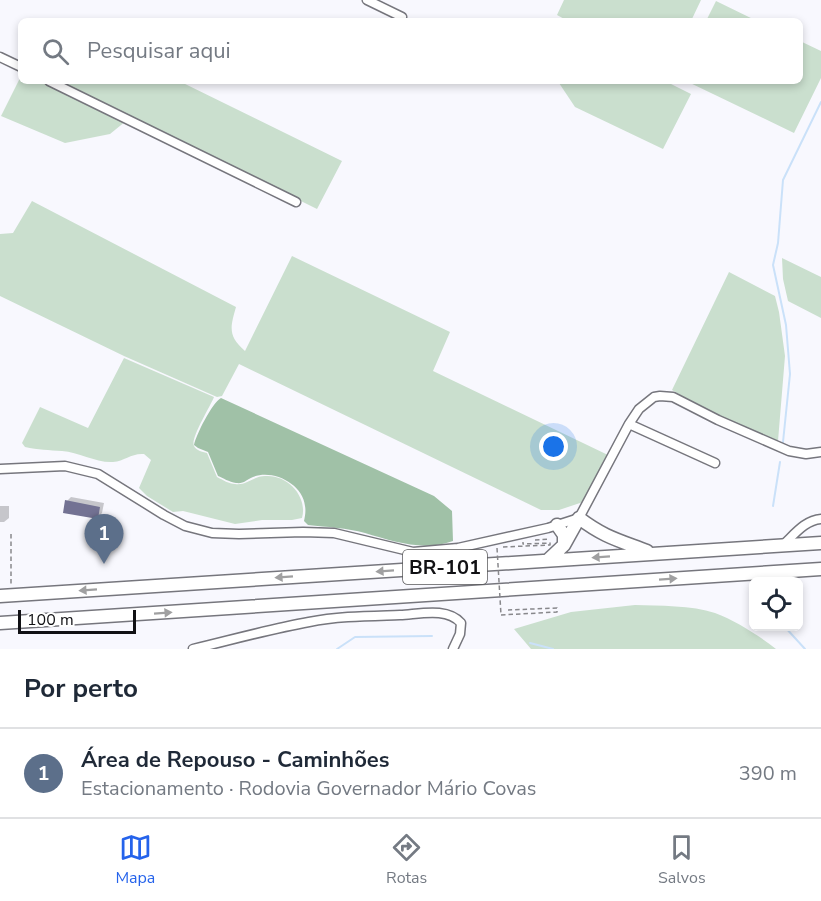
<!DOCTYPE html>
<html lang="pt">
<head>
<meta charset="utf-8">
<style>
	:root { --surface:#fff; --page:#f2f2f3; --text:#1f2937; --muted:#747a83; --line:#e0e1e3; --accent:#2563eb }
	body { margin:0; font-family:"Nunito Sans",sans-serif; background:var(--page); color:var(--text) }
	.controls { position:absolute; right:18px; bottom:18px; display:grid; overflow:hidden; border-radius:9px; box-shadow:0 3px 9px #0003 }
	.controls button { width:54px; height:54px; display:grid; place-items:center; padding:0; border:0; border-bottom:2px solid var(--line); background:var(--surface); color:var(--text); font:30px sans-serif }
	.scale { position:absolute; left:18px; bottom:15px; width:118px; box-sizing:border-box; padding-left:6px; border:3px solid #111114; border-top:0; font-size:16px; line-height:21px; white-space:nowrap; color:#111114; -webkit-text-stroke:4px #fff; paint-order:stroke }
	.you { position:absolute; left:554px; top:447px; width:21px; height:21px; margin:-15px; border:4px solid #fff; border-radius:50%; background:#1a73e8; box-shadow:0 0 0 9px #1a73e833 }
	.badge { display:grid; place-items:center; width:39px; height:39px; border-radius:50%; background:var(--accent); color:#fff; font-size:20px; font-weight:700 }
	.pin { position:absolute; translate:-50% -50px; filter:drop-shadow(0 2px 3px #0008) }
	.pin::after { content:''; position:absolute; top:32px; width:21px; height:18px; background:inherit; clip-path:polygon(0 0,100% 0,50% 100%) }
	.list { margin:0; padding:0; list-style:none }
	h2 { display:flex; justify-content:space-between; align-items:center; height:78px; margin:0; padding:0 24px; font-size:26px }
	h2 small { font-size:20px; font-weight:400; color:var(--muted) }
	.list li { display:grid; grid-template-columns:39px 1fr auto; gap:18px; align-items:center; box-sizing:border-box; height:90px; padding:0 24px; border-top:2px solid var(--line) }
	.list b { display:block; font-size:22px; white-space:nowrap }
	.list p { margin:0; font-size:20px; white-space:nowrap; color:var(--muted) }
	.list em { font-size:20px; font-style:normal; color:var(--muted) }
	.icon { flex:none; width:33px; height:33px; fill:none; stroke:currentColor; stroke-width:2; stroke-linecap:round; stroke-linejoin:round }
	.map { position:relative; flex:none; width:821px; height:649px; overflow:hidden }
	.search { position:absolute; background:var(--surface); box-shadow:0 3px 9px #0003; left:18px; right:18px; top:18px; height:66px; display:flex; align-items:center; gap:15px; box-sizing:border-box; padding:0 21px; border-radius:9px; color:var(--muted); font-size:22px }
	.sheet { height:168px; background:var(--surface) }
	nav { display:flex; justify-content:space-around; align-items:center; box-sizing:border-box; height:84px; border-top:2px solid var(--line); background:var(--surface); font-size:16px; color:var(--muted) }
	nav a { display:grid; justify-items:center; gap:3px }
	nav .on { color:var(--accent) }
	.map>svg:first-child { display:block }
</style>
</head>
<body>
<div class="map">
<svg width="821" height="649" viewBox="0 0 821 649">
	<rect width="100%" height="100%" fill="#f8f8fe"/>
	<path fill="#cadfce" d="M564,0H701L691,21H568L557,15Z
		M716,1L757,21H706Z
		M800,41L821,51V78L794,133L686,81H800Z
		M21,76V81H42L126,121L110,134L65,143L1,116Z
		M58,81H179L342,161L317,209Z
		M560,81H665L691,94L663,149L575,107L559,83Z
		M32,201L236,307C230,328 228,336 245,351L292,256L450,332L433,371L608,455L583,502L559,510H541L239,364L222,396L217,397L124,356L0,296V234L13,233Z
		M782,258L821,277V318L788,301L783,279Z
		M729,272L775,296L779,312L785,356L778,441L707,410L672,390Z
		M124,358L214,397C210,407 190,439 194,446C196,450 202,452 207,453L217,477C223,480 229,484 235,484C246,486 254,476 265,476C288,474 308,497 302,518L292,520H262L235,524L183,511L173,512L147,496L139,488L151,460L144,454C131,453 125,461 113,462C96,463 79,452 62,451C49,450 38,450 25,447L22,443L40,407L88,428Z
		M635,605C659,606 692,605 715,613C736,621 758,635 776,649H531L514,629L571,612Z"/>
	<path fill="#a0c1a7" d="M221,398L434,496L452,511L453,541C424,552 392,541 365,533C347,528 327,527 308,525L304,521C305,516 306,511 305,506C303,484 273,469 253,477C246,480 244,484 236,483C229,482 223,478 218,476L208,452L198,448L194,445C196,435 212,403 221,398Z"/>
	<path fill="#0003" d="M71,497L104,503L102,513L98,517L67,501Z
		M0,506H9V518L4,522H0Z"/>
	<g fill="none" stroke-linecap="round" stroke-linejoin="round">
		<path stroke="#cae1f9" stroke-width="2" d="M783,442L790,374L786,325L773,265L778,243L783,180L821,102
			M773,506L780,462
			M784,626L805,649
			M530,643L553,649
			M337,649L355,637L432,636"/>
	</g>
	<path fill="#737293" d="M65,500L100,507L98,519L63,513Z"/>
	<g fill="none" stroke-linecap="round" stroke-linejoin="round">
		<defs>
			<path id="minor" d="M367,0L402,17
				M0,57L21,67
				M49,81L296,202
				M629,424L715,463
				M0,469L65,466L98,474L164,515L185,526L212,533L239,534L303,532L334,533L413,552L458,548L548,528L579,518L629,424L639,409L654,397L660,396L673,397L718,420L789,451L806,454L821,452
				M783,545C794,535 805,520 821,519
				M193,649C231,640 270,629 309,622C339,616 370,616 400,615C420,614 447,607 461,623L460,634L453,649"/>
			<path id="highway" d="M557,525L564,535V545
				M548,560L564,545L579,518C604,537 618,540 647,551
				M0,596L821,543
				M0,623L821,569"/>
		</defs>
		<use href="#minor" stroke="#76767d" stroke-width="11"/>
		<use href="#highway" stroke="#76767d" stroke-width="15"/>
		<path stroke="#88888c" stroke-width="1.5" stroke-dasharray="4.5 3" stroke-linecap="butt" d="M11,534V584
			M535,540L549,539
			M503,547L550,545V543L523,544V542
			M501,615L557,612V608L508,610"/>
		<use href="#minor" stroke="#fff" stroke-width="8"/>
		<use href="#highway" stroke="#fff" stroke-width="12"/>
		<path stroke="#88888c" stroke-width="1.5" stroke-dasharray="4.5 3" stroke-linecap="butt" d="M497,548L501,615"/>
	</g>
	<defs><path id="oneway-solid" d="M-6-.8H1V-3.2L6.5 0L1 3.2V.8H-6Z" transform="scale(1.5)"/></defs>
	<g fill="#a0a0a1">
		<use href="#oneway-solid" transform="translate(601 557) rotate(176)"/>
		<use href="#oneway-solid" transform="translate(385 571) rotate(176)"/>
		<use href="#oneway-solid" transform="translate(284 577) rotate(176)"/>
		<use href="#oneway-solid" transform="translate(668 579) rotate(-4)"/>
		<use href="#oneway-solid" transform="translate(88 590) rotate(176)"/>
		<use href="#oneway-solid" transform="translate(163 613) rotate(-4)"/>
	</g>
	<g text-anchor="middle" stroke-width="4.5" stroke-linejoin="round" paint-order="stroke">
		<rect fill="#fff" stroke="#58585a" stroke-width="1.5" x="403" y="550" width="84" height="34" rx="4.5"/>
		<g font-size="20" font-weight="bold" fill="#111114">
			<text x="445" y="574">BR-101</text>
		</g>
	</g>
</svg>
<div class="controls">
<button><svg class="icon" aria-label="locate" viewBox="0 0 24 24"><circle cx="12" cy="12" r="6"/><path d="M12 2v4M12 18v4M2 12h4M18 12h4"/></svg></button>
</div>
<div class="scale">100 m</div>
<div class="you"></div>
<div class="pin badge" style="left:104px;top:564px;background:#5c6f8a">1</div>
<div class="search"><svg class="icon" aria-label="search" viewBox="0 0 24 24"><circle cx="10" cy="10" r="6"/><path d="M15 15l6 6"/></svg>Pesquisar aqui</div>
</div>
<section class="sheet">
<h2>Por perto<small></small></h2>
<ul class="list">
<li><span class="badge" style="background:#5c6f8a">1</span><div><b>Área de Repouso - Caminhões</b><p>Estacionamento · Rodovia Governador Mário Covas</p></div><em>390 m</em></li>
</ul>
</section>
<nav>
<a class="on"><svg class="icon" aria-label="map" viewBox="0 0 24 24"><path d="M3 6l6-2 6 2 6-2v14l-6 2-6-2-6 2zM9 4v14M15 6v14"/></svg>Mapa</a>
<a><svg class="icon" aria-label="directions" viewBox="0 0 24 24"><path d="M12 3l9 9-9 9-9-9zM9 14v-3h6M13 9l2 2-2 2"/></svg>Rotas</a>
<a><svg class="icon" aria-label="saved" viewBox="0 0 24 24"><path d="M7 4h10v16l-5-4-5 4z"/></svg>Salvos</a>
</nav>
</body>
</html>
